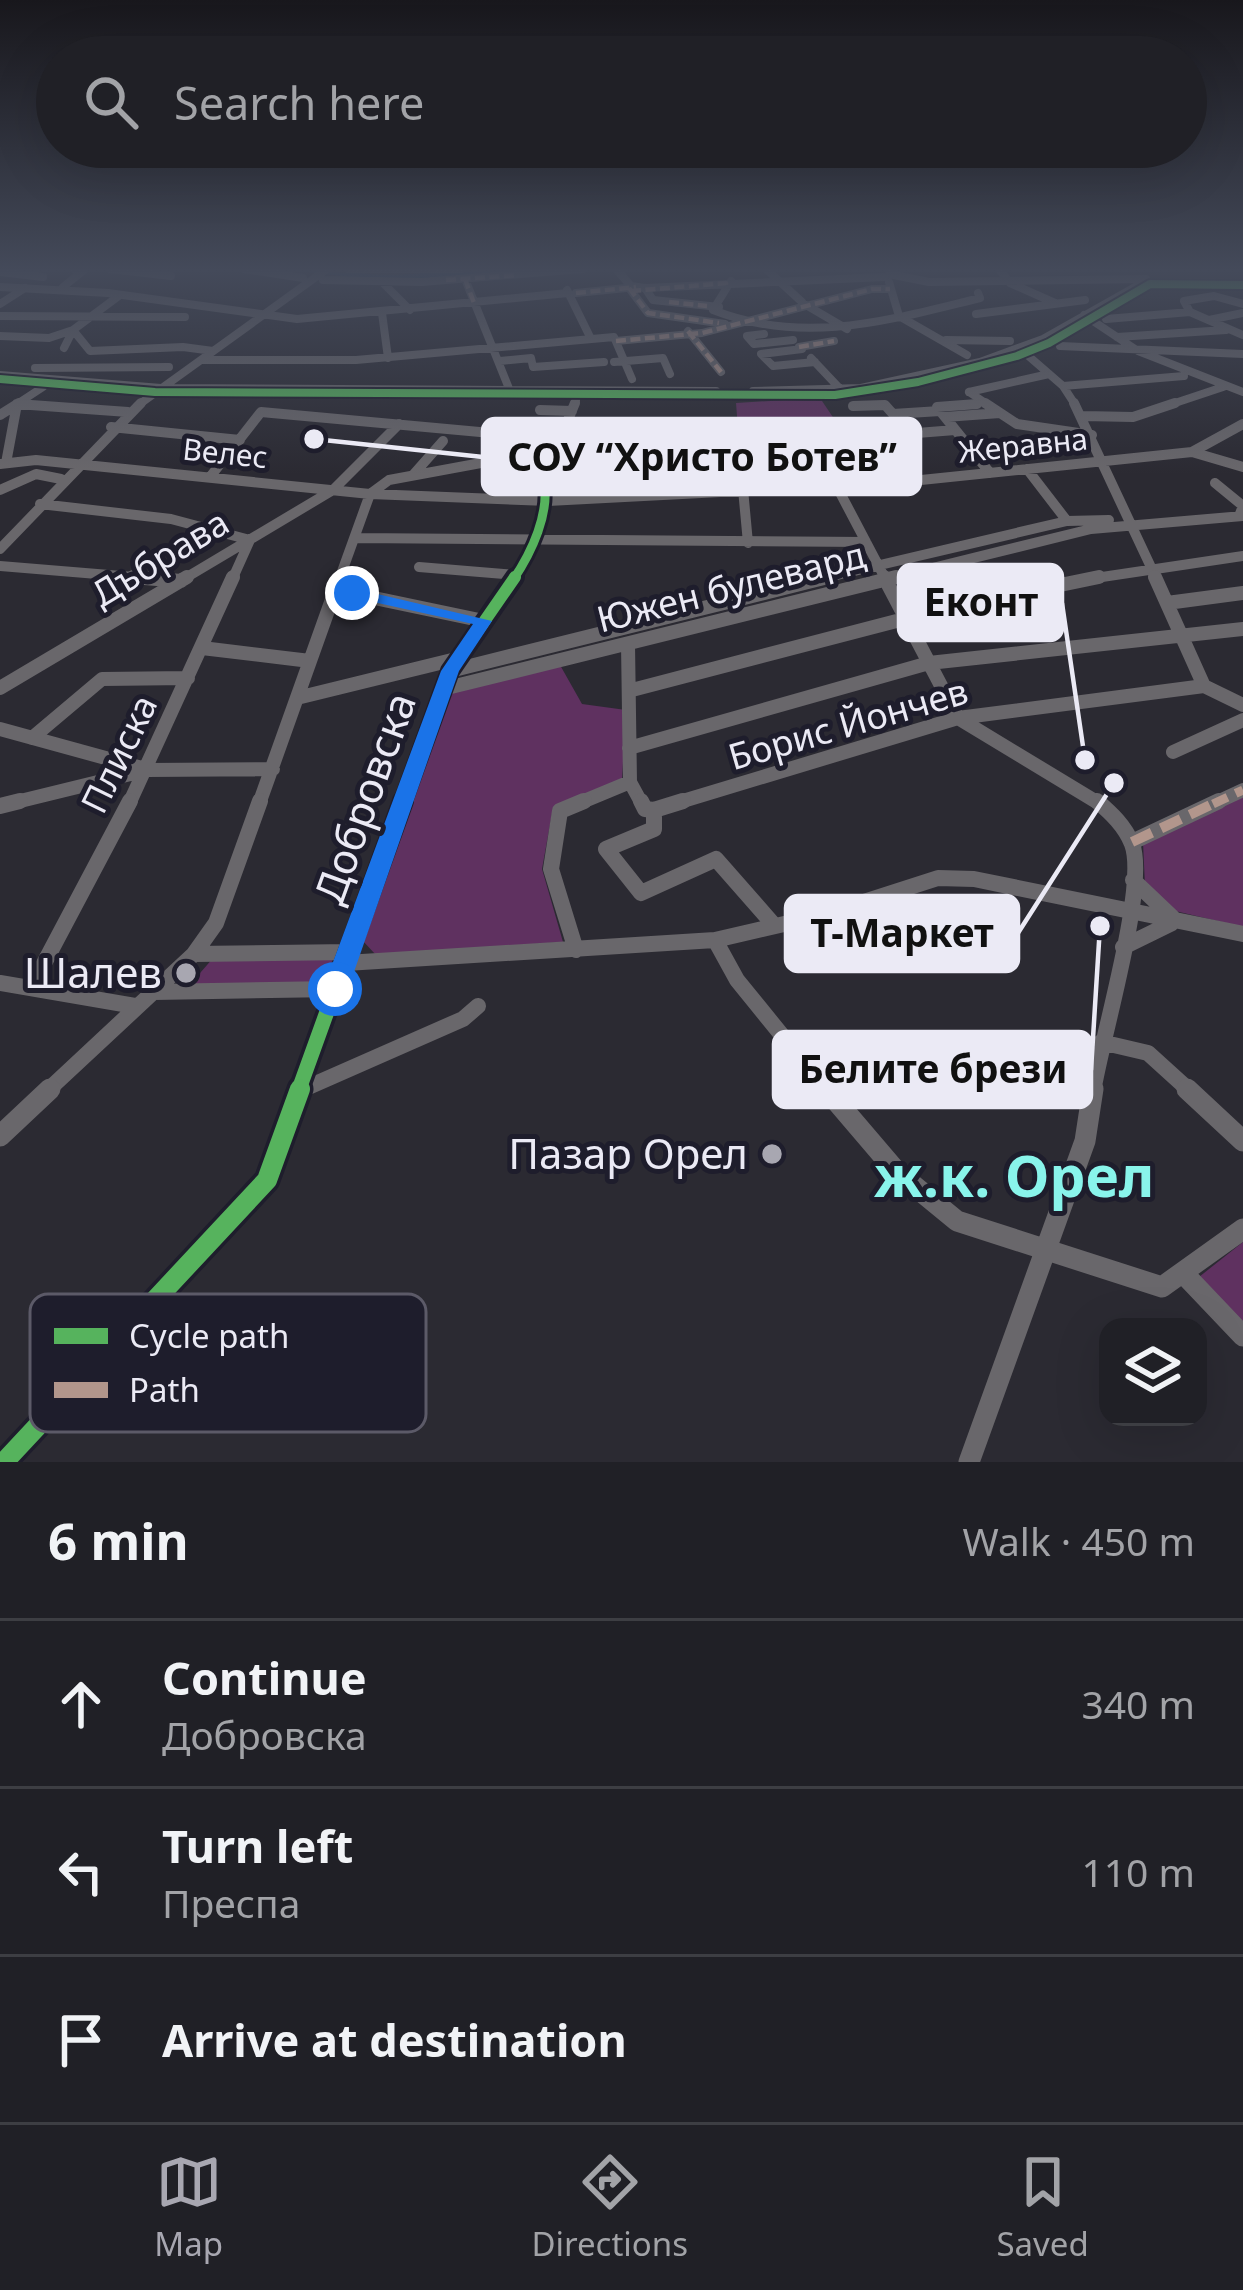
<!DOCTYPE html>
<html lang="en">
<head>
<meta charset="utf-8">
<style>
	:root { --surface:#202026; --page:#2d2d32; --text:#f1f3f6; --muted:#a2a3a7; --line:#3d3e43; --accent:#a8a7b1 }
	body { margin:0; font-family:"Noto Sans",sans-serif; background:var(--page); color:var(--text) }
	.controls { position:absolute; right:36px; bottom:36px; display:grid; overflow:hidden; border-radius:24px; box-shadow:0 12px 48px #0002 }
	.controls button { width:108px; height:108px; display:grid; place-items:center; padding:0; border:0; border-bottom:3px solid var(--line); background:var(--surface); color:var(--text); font:60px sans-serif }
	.stop { position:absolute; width:36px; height:36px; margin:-27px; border:9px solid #1a73e8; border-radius:50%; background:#fff }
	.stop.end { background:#1a73e8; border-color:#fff; box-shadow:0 3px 12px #0008 }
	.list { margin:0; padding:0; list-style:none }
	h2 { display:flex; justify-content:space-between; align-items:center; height:156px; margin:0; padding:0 48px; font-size:51px }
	h2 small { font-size:39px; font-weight:400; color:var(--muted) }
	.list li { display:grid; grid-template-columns:78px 1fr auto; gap:36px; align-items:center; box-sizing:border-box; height:168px; padding:0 48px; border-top:3px solid var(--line) }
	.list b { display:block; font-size:45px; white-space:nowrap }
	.list p { margin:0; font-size:39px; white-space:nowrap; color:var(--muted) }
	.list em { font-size:39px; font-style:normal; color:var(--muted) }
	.icon { flex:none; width:66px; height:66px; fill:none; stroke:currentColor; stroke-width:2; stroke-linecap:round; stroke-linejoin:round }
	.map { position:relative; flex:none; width:1243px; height:1462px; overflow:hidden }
	.search { position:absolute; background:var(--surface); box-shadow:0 12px 48px #0002; left:36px; right:36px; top:36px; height:132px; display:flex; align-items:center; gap:30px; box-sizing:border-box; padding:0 42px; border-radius:66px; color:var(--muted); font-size:45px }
	.sheet { height:660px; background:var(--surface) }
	nav { display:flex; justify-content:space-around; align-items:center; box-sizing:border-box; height:168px; border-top:3px solid var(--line); background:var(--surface); font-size:33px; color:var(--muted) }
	nav a { display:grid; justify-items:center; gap:6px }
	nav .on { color:var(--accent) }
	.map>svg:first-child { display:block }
</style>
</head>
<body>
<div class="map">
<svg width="1243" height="1462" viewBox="0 0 1243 1462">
	<rect width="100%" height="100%" fill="#2b2a32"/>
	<path fill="#5f3160" d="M820,398L849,441H785L756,460L702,473L648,434L668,430L688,443L738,429L736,403Z
		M560,665L582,704L626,710L622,779L553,808L542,869L563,942L376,955L362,940L452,691Z
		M1243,792V927L1171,910L1145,886L1143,842Z
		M335,953L324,984L187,988L214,957Z
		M1243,1242V1324L1199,1277Z"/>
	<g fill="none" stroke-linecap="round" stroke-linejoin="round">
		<path fill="#0d3d65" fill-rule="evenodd" d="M277,269L388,275L530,269L525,272L388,281Z"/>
		<path stroke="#48474f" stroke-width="8" stroke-dasharray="8 4.5" stroke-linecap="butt" d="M716,395H757"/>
		<path stroke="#69676b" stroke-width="8" d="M110,269L171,276
			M244,269L303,278
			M348,269H461
			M616,269L631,286L645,288L884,277
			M766,269L802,302
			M999,269L1010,283L1055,303
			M0,272L43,277
			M889,274L929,282L1146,279
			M465,279L510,391
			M323,280L422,282L582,269
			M731,281L713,310C804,346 889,320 980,298L978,293
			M382,282L410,310
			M889,282L899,316L967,355
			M0,287L108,293L297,319L568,293
			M63,287L83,271L74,269
			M629,288L648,313L725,324
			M645,288L653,300L719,307
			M567,290L591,339
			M576,293L636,287
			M0,304L25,288
			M1243,304L1214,296L1184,301L1190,312L1243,335
			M806,305L847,329
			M382,313L388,358
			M976,314L1085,300
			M1084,315L1138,351L1243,392
			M0,316L185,317
			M1106,319L1190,312
			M1209,320L1243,313
			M688,331L721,372
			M764,334L747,336L754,344L793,340
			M0,336L49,338L73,330L90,351L183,347L213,351
			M1117,337L1226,330
			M946,340L1010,341
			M616,341L702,333L872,289H890
			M1060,346L1243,354
			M799,347L834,341
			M64,348L73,330L120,295
			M802,349L761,354L773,366L815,362
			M1025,353L1063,386L1076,406
			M811,358L844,393
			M202,360H356L614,337L632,379
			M500,361L531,358L533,367L604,362
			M614,362L663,358L670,374
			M35,368L169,367
			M0,375L161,388L716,391
			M1063,386L1184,376
			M753,391L861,388L980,362L1043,339L1144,282L1243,283
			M969,392L990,406
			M969,392L1049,374
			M14,406L43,387
			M17,406H43
			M137,406L327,269
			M574,406L576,400
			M857,406H886
			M952,406L977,404
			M1166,406L1223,387"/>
		<path stroke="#69676b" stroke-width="10" d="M985,403L1017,424L1092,435
			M1074,403L1157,580
			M977,404L937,407L990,473
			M853,406L885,405L893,414L940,411
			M540,410L572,411
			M0,415L19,403
			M1083,416L1133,417L1175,403
			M945,417L1000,413
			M111,427L240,440
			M867,437L955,430
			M1192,452L1243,467
			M6,463L17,404L128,412
			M0,464L36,460L370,494L548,501L892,483L1192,452L1243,424
			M1027,469L1067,521
			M413,475L443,441
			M543,475L540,463L558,444L575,403
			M210,477L261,412L513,435L546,452
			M1215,483L1243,506L1239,516
			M836,485L886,580
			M743,489L748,543
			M0,490L36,474L61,479
			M704,490L703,483L713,475L765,461
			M370,494L389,480L638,434L668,449
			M40,504L171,519L250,540L232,580
			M355,538L866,542
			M0,549L141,403
			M0,566L170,580
			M419,567L517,575
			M182,580L333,490L399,424
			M339,580L370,494
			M513,580C532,552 550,513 544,480L668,449
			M816,580L1067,521L1109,520
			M884,580L1091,529L1243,516
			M1082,580L1243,556"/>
		<path stroke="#69676b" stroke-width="14" d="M133,577L181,581
			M884,577L958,718L1100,804
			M1155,577L1204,686
			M336,590L484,621
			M1167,603L1243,593
			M628,644L630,782L642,804
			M202,648L310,661
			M450,671L828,577
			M1204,686L1243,705
			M0,688L187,577
			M447,688L896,577
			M632,690L935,611L1099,577
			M297,698L456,659
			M0,729L142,768
			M32,738L102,679L188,678
			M629,748L929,663L1243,629
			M1173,752L1243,720
			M8,804L147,770L273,769
			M129,804L233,577
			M259,804L340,577
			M402,804L450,671L515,577
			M577,804L630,782
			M673,804L958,718L1204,686
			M1213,804L1243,790"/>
		<path stroke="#69676b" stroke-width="16" d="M641,801L645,809L654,810
			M0,806L20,801
			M654,810L683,801
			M654,810V829L606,849L641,893L716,859L773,924
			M1132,842L1219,801
			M1133,880L1173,918
			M715,940L737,980L828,1092
			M1123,947L1172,923
			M576,950L551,869L560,811L584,801
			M194,954L350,952
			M346,963L715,940L823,915L938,878L974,879L1243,934
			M0,983L135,1006
			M31,988L130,801
			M154,992L335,989
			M1101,1042L1148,1053L1191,1092
			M46,1092L194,954L216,923L260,801
			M297,1092L463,1019L478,1006
			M298,1092L403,801
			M1093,1092C1101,1040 1148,886 1132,844C1125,826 1111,813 1097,801"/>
		<path stroke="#69676b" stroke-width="21" d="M826,1089L896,1171L957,1221L1162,1287L1243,1229
			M1187,1089L1243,1141
			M297,1092L303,1089
			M0,1136L50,1089
			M1185,1275L1243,1336
			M4,1462L267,1180L300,1089
			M969,1462L1085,1141L1093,1089"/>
		<path stroke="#b2968c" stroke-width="4.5" stroke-dasharray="10 4.5" stroke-linecap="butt" d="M348,269H459
			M465,279L474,303
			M446,280L517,275
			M629,288L648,313L719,323
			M631,291L726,283V287
			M576,293L636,287
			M669,302L707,306
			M688,331L721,372
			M616,341L702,333L872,289H890
			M799,347L834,341"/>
		<path stroke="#b2968c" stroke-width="9" stroke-dasharray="16 9" stroke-linecap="butt" d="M1213,804L1243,790"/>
		<path stroke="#b2968c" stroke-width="10" stroke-dasharray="22 10" stroke-linecap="butt" d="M1132,842L1219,801"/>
		<defs>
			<path id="cycleway-far4" d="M0,379L155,392L835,395L918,382L1017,356L1049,343L1150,284L1243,285"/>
			<path id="cycleway-far3" d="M513,580C532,552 550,513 544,480L668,449"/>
			<path id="cycleway-far2" d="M402,804L450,671L515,577"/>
			<path id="cycleway-far1" d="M298,1092L403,801"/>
			<path id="cycleway" d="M4,1462L267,1180L300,1089"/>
		</defs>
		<use href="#cycleway-far4" stroke="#1e1d2c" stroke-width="12"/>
		<use href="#cycleway-far3" stroke="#1e1d2c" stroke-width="15"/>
		<use href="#cycleway-far2" stroke="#1e1d2c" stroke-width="20"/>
		<use href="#cycleway-far1" stroke="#1e1d2c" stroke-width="22"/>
		<use href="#cycleway" stroke="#1e1d2c" stroke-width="27"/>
		<use href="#cycleway-far4" stroke="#56b35d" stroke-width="8"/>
		<use href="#cycleway-far3" stroke="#56b35d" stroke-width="9"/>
		<use href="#cycleway-far2" stroke="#56b35d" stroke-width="12"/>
		<use href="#cycleway-far1" stroke="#56b35d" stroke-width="15"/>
		<use href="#cycleway" stroke="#56b35d" stroke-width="20"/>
	</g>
	<linearGradient id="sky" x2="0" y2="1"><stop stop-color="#18171c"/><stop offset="0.57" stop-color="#444a5a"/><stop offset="1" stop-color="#444a5a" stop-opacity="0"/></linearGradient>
	<rect width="1243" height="474" fill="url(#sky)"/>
	<path fill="#1a73e8" d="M352,588L492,621L459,671L348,989L335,1000L323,989L441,671L473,624L346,596L343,593Z"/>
	<g fill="#a8a7b1" stroke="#1e1d2c" stroke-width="4.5">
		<circle cx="186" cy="973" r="12"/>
		<circle cx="772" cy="1154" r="12"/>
	</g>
	<g text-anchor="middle" stroke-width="10" stroke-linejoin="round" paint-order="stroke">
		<g font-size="30" fill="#ebeaf5" stroke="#1e1d2c">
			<text transform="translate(1023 446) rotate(-6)" y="10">Жеравна</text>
			<text transform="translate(225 454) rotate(6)" y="10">Велес</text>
		</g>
		<g font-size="36" fill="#ebeaf5" stroke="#1e1d2c">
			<text transform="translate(160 558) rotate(-31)" y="13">Дъбрава</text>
			<text transform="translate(731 587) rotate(-14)" y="13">Южен булевард</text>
			<text transform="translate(848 724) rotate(-16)" y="13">Борис Йончев</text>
			<text transform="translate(119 754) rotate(-64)" y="13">Плиска</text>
		</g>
		<g font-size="42" fill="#ebeaf5" stroke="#1e1d2c">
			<text transform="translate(365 798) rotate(-70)" y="15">Добровска</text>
		</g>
		<g font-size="42" fill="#ebeaf5" stroke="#1e1d2c" text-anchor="end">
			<text x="162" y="988">Шалев</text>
			<text x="748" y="1169">Пазар Орел</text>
		</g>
		<g font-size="57" font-weight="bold" fill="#89f4eb" stroke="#1e1d2c">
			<text x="1014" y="1197">ж.к. Орел</text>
		</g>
	</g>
	<rect x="30" y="1294" width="396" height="138" rx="18" fill="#1e1d2c" stroke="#5c5a68" stroke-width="3"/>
	<rect x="54" y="1328" width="54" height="16" fill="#56b35d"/>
	<rect x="54" y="1382" width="54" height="16" fill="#b2968c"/>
	<g font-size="33" fill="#ebeaf5">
		<text x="129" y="1348">Cycle path</text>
		<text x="129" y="1402">Path</text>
	</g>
	<path fill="none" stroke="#ebeaf5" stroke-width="4.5" d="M314 439L483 457M1085 760L1062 603M1114 783L1018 933M1100 926L1091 1070"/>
	<g fill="#ebeaf5" stroke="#1e1d2c" stroke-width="4.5">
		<circle cx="314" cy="439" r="12"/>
		<circle cx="1085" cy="760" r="12"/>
		<circle cx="1114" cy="783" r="12"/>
		<circle cx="1100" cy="926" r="12"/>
	</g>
	<g fill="#ebeaf5" stroke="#ebeaf5" stroke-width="4.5">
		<rect x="483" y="419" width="437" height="75" rx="12"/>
		<rect x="899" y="565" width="163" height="75" rx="12"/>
		<rect x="786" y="896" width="232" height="75" rx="12"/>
		<rect x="774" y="1032" width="317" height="75" rx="12"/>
	</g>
	<g font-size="39" text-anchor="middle" font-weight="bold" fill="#111">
		<text x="702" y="471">СОУ “Христо Ботев”</text>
		<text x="981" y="616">Еконт</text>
		<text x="902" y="947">Т-Маркет</text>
		<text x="933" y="1083">Белите брези</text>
	</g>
</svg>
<div class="controls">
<button><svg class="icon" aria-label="layers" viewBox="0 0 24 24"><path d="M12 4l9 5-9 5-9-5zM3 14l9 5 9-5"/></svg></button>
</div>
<div class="stop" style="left:335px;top:989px"></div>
<div class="stop end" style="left:352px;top:593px"></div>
<div class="search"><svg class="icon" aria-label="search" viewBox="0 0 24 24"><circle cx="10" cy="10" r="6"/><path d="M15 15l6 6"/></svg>Search here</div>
</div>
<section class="sheet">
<h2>6 min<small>Walk · 450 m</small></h2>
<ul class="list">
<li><svg class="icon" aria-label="ahead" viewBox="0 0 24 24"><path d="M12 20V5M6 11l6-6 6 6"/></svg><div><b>Continue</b><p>Добровска</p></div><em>340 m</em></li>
<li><svg class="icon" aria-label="left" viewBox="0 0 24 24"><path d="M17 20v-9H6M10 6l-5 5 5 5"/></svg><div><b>Turn left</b><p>Преспа</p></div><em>110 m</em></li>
<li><svg class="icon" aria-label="arrive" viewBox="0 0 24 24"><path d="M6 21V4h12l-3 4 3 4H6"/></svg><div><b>Arrive at destination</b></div></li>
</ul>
</section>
<nav>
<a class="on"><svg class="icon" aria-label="map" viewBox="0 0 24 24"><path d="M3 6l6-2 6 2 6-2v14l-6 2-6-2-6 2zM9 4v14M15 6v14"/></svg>Map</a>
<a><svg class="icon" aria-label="directions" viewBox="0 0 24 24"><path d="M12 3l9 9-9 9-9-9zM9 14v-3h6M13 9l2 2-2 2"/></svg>Directions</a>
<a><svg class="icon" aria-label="saved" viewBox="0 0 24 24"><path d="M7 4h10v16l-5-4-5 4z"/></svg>Saved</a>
</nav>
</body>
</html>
